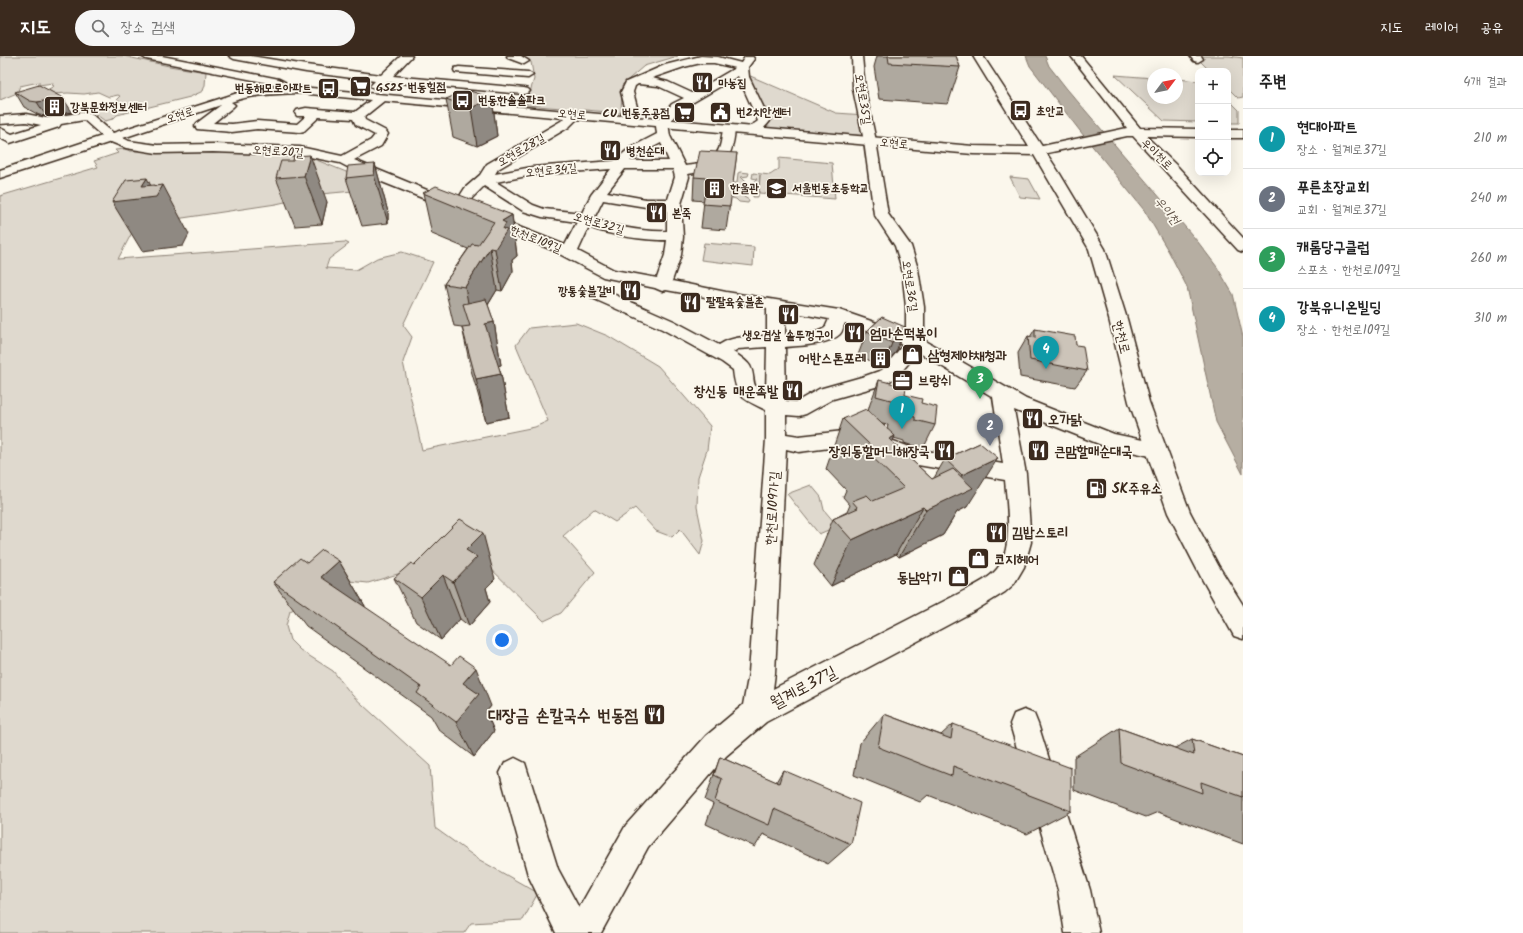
<!DOCTYPE html>
<html lang="ko">
<head>
<meta charset="utf-8">
<style>
	:root { --surface:#fff; --page:#f6f6f6; --text:#222; --muted:#767676; --line:#e0e0e0; --accent:#3b2a1e }
	body { margin:0; font-family:Kalam,"Poor Story",sans-serif; background:var(--page); color:var(--text) }
	.controls { position:absolute; right:12px; top:12px; display:grid; overflow:hidden; border-radius:8px; box-shadow:0 4px 16px #0002 }
	.controls button { width:36px; height:36px; display:grid; place-items:center; padding:0; border:0; border-bottom:1px solid var(--line); background:var(--surface); color:var(--text); font:20px sans-serif }
	.compass { position:absolute; left:1147px; top:12px; width:36px; height:36px; border-radius:50%; background:var(--surface); box-shadow:0 4px 16px #0002; rotate:58deg }
	.you { position:absolute; left:502px; top:584px; width:14px; height:14px; margin:-10px; border:3px solid #fff; border-radius:50%; background:#1a73e8; box-shadow:0 0 0 6px #1a73e833 }
	.badge { display:grid; place-items:center; width:26px; height:26px; border-radius:50%; background:var(--accent); color:#fff; font-size:13px; font-weight:700 }
	.pin { position:absolute; translate:-50% -33px; filter:drop-shadow(0 1px 2px #0008) }
	.pin::after { content:''; position:absolute; top:21px; width:14px; height:12px; background:inherit; clip-path:polygon(0 0,100% 0,50% 100%) }
	.list { margin:0; padding:0; list-style:none }
	h2 { display:flex; justify-content:space-between; align-items:center; height:52px; margin:0; padding:0 16px; font-size:17px }
	h2 small { font-size:13px; font-weight:400; color:var(--muted) }
	.list li { display:grid; grid-template-columns:26px 1fr auto; gap:12px; align-items:center; box-sizing:border-box; height:60px; padding:0 16px; border-top:1px solid var(--line) }
	.list b { display:block; font-size:15px; white-space:nowrap }
	.list p { margin:0; font-size:13px; white-space:nowrap; color:var(--muted) }
	.list em { font-size:13px; font-style:normal; color:var(--muted) }
	.icon { flex:none; width:22px; height:22px; fill:none; stroke:currentColor; stroke-width:2; stroke-linecap:round; stroke-linejoin:round }
	.map { position:relative; flex:none; width:1243px; height:877px; overflow:hidden }
	header { display:flex; align-items:center; gap:24px; box-sizing:border-box; height:56px; padding:0 20px; background:var(--accent); color:#fff }
	header strong { font-size:19px }
	nav { display:flex; gap:22px; margin-inline-start:auto; font-size:14px }
	.search { width:280px; height:36px; background:var(--page); display:flex; align-items:center; gap:10px; box-sizing:border-box; padding:0 14px; border-radius:22px; color:var(--muted); font-size:15px }
	main { display:flex }
	aside { flex:1; background:var(--surface) }
	.map>svg:first-child { display:block }
</style>
</head>
<body>
<header>
<strong>지도</strong>
<div class="search"><svg class="icon" aria-label="search" viewBox="0 0 24 24"><circle cx="10" cy="10" r="6"/><path d="M15 15l6 6"/></svg>장소 검색</div>
<nav><a>지도</a><a>레이어</a><a>공유</a></nav>
</header>
<main>
<div class="map">
<svg width="1243" height="877" viewBox="0 0 1243 877">
	<rect width="100%" height="100%" fill="#fbf7ec"/>
	<filter id="ink" filterUnits="userSpaceOnUse"><feTurbulence type="fractalNoise" baseFrequency=".025" numOctaves="2"/><feDisplacementMap in="SourceGraphic" scale="8" xChannelSelector="R" yChannelSelector="G"/><feConvolveMatrix kernelMatrix="1 2 1 2 8 2 1 2 1" color-interpolation-filters="sRGB"/></filter>
	<g filter="url(#ink)">
		<path fill="#dfd9ce" stroke="#8d8276" d="M0,0H123L169,10L206,16L205,29L203,35L190,41L117,59L113,63L105,65L93,56C105,46 110,54 120,47L117,43L120,40L118,39L109,41L98,36L84,38L68,37L38,39L54,30L52,29L53,27L39,29V26L20,30L17,37L0,44Z
			M517,0H678L644,10L622,29L621,57L526,49L534,23L531,6Z
			M1199,0H1229L1243,2V41L1238,42L1228,32V15H1210L1198,3Z
			M748,19L836,57L865,59L869,80L761,73Z
			M1115,19L1153,22V42H1177V23L1198,25V66L1164,65Z
			M1228,43L1239,54V67H1228Z
			M125,93L130,95L248,96L314,103L371,126L364,134L321,138L276,148L136,169L118,203L345,186L349,188L329,203L326,212L356,214L377,202L402,196L433,206L403,269L412,281L403,306L422,394L535,371L548,365L516,289L529,272L576,267L608,280L658,310L710,370L707,394L698,421L697,451L704,485L700,499L680,473L672,481L656,475L635,452L615,466L594,453L563,480L595,516L561,557L544,565L476,498L454,501L368,527L349,525L290,555L286,570L290,584L300,594L333,615L352,639L430,710L435,772L478,803L538,837L523,864L471,867L464,877H0V140L98,111L94,105L118,97L115,94Z
			M779,102L832,107L835,143L759,137L760,119L758,141H753V135L754,134L751,131L753,129L752,127L755,126L757,123L752,122L753,117L770,119L779,113Z
			M740,116L749,117L748,120L741,121L747,127L743,134L745,138L744,141L749,144L748,147L739,146L736,143L732,142L734,127H737L738,117Z
			M1010,121L1029,123L1040,143L1020,141Z
			M704,187L754,191L753,210L701,204Z
			M811,429L821,441L824,454L835,467L833,472L819,478L787,438Z"/>
		<path fill="#b6aea2" stroke="#85796d" d="M1026,0H1045L1049,10L1067,33L1198,186L1217,211L1233,238L1243,281V418L1216,366L1187,231L1169,196L1144,154L1080,75L1030,10Z"/>
		<g fill="none" stroke-linecap="round" stroke-linejoin="round">
			<defs>
				<path id="minor" d="M141,0H162L279,23L285,26L279,29L146,3Z
					M229,0H251L306,9L381,19L401,0H412L393,20L524,32L528,33L530,35L528,37L524,38L387,26L380,32L376,33L370,30L375,25L306,16L234,3Z
					M507,0H521L529,5L524,8L508,2Z
					M701,0L718,1L741,7L745,1H753L754,3L748,11L749,21L770,65C764,73 756,80 746,78L744,75C747,70 754,69 758,65L738,20L680,54L668,67L670,80L685,110C703,108 717,106 721,86C722,81 722,75 725,70H733L735,73C732,108 722,113 688,118L689,121L681,148L683,181L681,199L672,225L726,236L839,254L906,277V251L902,213L895,190L874,158L864,85L853,33L852,0H862L865,33L876,85L888,158L911,190L918,213L924,251V284L1026,343L1114,378L1162,388L1165,393L1162,398L1155,401L1104,390L1014,354L1026,418L1031,486L1024,511L1014,528L1005,536L976,554L766,666L726,700L648,791L601,877H556L528,819L500,717L505,707L515,702L525,707L558,813L579,852L626,769L706,680L743,649L749,617L766,383V354C743,343 736,342 733,314L722,306L662,273L592,242L590,238L592,234L598,233L604,234L674,265L719,289C734,279 750,281 767,280V252L666,234L662,235L655,232L603,221L550,193L481,166L479,163L481,160L486,159L491,160L565,189L577,166L542,161L523,155L484,130L472,142L466,156L461,157L456,156L454,151H445L357,116L340,107L300,99L213,96L157,97L126,92L111,86L0,122V114L102,80L84,64L61,68L59,71L10,87L0,82V72L12,78L41,69L26,66L0,68V60L26,58L46,62L86,56L90,57L113,77L244,35L263,32L300,31L621,60L625,51L621,36L626,26L665,9ZM701,7H714L735,12L692,37L668,26L652,22L684,11ZM638,28L658,30L684,42L672,48L659,63L632,61L637,51L633,36L635,30ZM300,37L371,44L355,56L306,52L297,54L295,57L297,60H306L297,68L257,65L232,68L213,67L233,51L235,49L231,46C254,38 276,38 300,37ZM384,45L564,62L561,65L487,108L480,119L465,132L456,146L354,104L381,90L388,78L386,75L365,64L364,61ZM221,49L197,67L195,70L197,73L232,76L257,73L300,76L304,75L319,61L353,63L356,69L375,79L371,84L342,100L300,91L213,88L157,89L129,85L123,82ZM577,63L656,70L657,78L630,92L614,105L532,111L495,118L498,113L569,71ZM661,87L669,105H630L640,98ZM611,113L591,139L582,157L544,153L533,149L496,126L532,119ZM625,113H673L675,121L668,143H646L607,136ZM603,144L646,151L667,152V175C645,176 614,171 594,162ZM589,171C606,179 649,185 667,184L665,199L657,222L614,214L578,195ZM785,255L829,263L825,272C813,279 799,279 785,279ZM845,267L903,289L882,314L865,320L819,333L796,346L786,345L785,291C799,290 829,289 840,278C843,275 843,270 845,267ZM767,291L766,338C748,330 757,323 750,310C747,305 738,299 733,296L738,293ZM918,296L993,341L1003,408L915,393L861,373L799,380L786,378V359L799,360L806,358L833,343L879,330L896,322ZM860,388L912,408L1005,424C1007,449 1014,493 997,513C988,524 971,531 958,538L773,633L775,617L786,393L799,396Z
					M1071,0H1081L1140,72L1198,73V81L1146,80L1178,111L1243,182V196L1238,194L1133,80H1127L1038,99L1033,98L1032,95L1033,92L1127,72Z
					M1190,0H1201L1203,3L1198,6L1194,5Z
					M459,11L528,16L533,19L528,22L455,16L454,14L455,12Z
					M1228,74H1243V82H1228Z
					M1024,654L1034,658L1038,668L1090,834L1099,877H1065L1058,834L1010,668L1014,658Z"/>
				<path id="major" d="M973,0H983L1060,118L1105,193L1127,263L1149,346L1190,456L1218,509L1243,549V583L1234,580L1202,523L1168,457L1129,346L1109,263L1089,193L1034,99L973,98L662,71L658,70L656,67L658,64L662,63L973,90L1029,91Z"/>
			</defs>
			<use href="#minor" stroke="#3b2a1e" stroke-width="3"/>
			<use href="#major" stroke="#3b2a1e" stroke-width="3"/>
			<use href="#minor" fill="#fbf7ec" fill-rule="evenodd"/>
			<use href="#major" fill="#fbf7ec" fill-rule="evenodd"/>
		</g>
		<path fill="#afa99f" stroke="#3b2a1e" fill-rule="evenodd" d="M877,0H956L960,11L948,48L879,43L874,11Z
			M15,36L72,56L46,60L39,59L24,51Z
			M492,42L497,80L477,90L453,81L446,43Z
			M737,97L726,174L701,172L704,145L693,144L694,121Z
			M293,105L327,146L322,168L295,170L276,122Z
			M375,108L388,156V167L362,170L346,122Z
			M423,137L512,159L517,200L512,204L513,215L502,235L497,234L488,249L494,266L501,309H498L501,318L509,361L486,366L471,314L462,271L454,270L444,228L468,193L432,178Z
			M882,261L896,296L883,311L858,299L867,275Z
			M1035,273L1076,289L1087,315L1075,331L1020,321L1018,297L1028,280L1030,281Z
			M879,324L905,339L921,347L935,369L923,393L904,387V385L894,382L892,386L932,423L934,422L945,403L980,387L967,451L957,456L943,479L899,501L896,498L831,530L814,509L833,463L847,456L850,449L843,441L846,434L826,413L843,363L868,355L870,348ZM882,368L888,369L887,373Z
			M339,505L365,550V551L491,650L486,656L494,675L474,701L439,674L431,660L306,570L273,526L307,507Z
			M414,509L495,523L486,532L490,546L469,570L460,563L441,584L416,566L394,522Z
			M884,658L941,679L953,668L1071,755L1027,778L928,739L920,746L854,719L860,687Z
			M1119,672L1175,692L1192,683L1243,701V788L1158,756L1146,761L1074,734V701Z
			M720,701L776,726L783,714L851,788L828,808L763,778L755,791L706,768L713,748L705,744Z"/>
		<path fill="#8f8982" stroke="#3b2a1e" d="M63,42L72,56L46,60L37,46Z
			M492,42L497,80L477,90L471,52Z
			M310,99L327,146L322,168L304,120Z
			M375,108L388,156V167L374,119Z
			M147,122L156,140L155,130V129L159,136L163,129L189,178L183,190L142,195L112,146L142,130Z
			M512,159L517,200L512,204L513,215L502,235L495,193L502,165Z
			M490,192L497,234L473,273L465,231Z
			M494,266L501,309L493,311L485,268Z
			M905,271L896,296L883,311L892,287Z
			M501,318L509,361L486,366L476,323Z
			M895,380L882,411L889,383Z
			M998,402L967,451L957,456L943,479L899,501L926,454L948,443L962,419Z
			M923,451L896,498L831,530L852,484Z
			M483,477L495,523L486,532L490,546L469,570L453,526L466,494Z
			M339,505L365,550L349,565L321,521Z
			M443,519L460,563L441,584L421,541Z
			M476,612L491,650L486,656L494,675L474,701L456,666L463,627Z"/>
		<path fill="#ccc4b9" stroke="#3b2a1e" d="M888,0H956L960,11L889,7Z
			M39,29L63,42L37,46L30,45L15,36Z
			M467,34L492,42L471,52L446,43Z
			M700,95L737,97L730,150L703,148L707,122L694,121Z
			M310,99L304,120L276,122L281,105H293L294,100Z
			M375,108L374,119L346,122L348,110Z
			M147,122L142,130L155,129V130L163,129L156,141L112,146L126,124Z
			M436,130L512,159L502,165L506,167L503,173L507,174L495,193L490,192L465,231L444,228L472,188L478,189L494,166L423,137Z
			M486,243L494,266L485,268L501,318L476,323L462,271L470,270L463,248Z
			M882,261L905,271L892,287L867,275Z
			M1035,273L1075,280L1076,289L1083,290L1087,315L1030,304L1028,280L1035,282Z
			M879,324L906,331L905,339L922,343L921,347L937,351L935,369L915,364V361L896,356L898,346L876,340Z
			M866,353L895,380L889,383L932,423L953,413L973,432L926,454L923,451L852,484L833,463L858,452L852,445L867,439L873,445L904,432L863,392L870,389L843,363Z
			M980,387L998,402L962,419L945,403Z
			M460,463L483,477L466,494L477,501L453,526L443,519L421,541L394,522L411,507L414,509Z
			M322,494L339,505L321,521L451,609L459,600L476,612L463,627L479,638L456,666L417,637L421,631L273,526L300,502L307,507Z
			M884,658L951,683L953,668L1071,712V755L953,710L952,720L878,691Z
			M1119,672L1194,699L1192,683L1243,701V741L1201,726L1202,737L1121,707Z
			M720,701L779,727L783,714L860,747L851,788L774,753L769,769L715,745L722,723L714,719Z"/>
	</g>
	<defs>
		<symbol id="restaurant-square" viewBox="-11 -11 22 22"><rect x="-9" y="-9" width="18" height="18" rx="4" fill="#3b2a1e" stroke="#fbf7ec"/><path d="M-5-6h1v4h1v-4h1v4h1v-4h1v5L-1.5 .5V6h-2V.5L-5-1ZM5-6V6H3V1.5H1.5Q1.5-4 5-6Z" fill="#fff"/></symbol>
		<symbol id="supermarket-square" viewBox="-11 -11 22 22"><rect x="-9" y="-9" width="18" height="18" rx="4" fill="#3b2a1e" stroke="#fbf7ec"/><path d="M-6-5.5h2.5l.6 2H6L4.5 2H-2.5L-4.4-4H-6ZM-1.5 3.2a1.3 1.3 0 1 0 .1 0ZM3 3.2a1.3 1.3 0 1 0 .1 0Z" fill="#fff"/></symbol>
		<symbol id="bus-square" viewBox="-11 -11 22 22"><rect x="-9" y="-9" width="18" height="18" rx="4" fill="#3b2a1e" stroke="#fbf7ec"/><path d="M-5-6H5V4H4V6H2V4H-2V6H-4V4H-5ZM-3.5-4V0h7V-4ZM-3.5 1.2v1.5H-2V1.2ZM2 1.2v1.5H3.5V1.2Z" fill="#fff"/></symbol>
		<symbol id="building-square" viewBox="-11 -11 22 22"><rect x="-9" y="-9" width="18" height="18" rx="4" fill="#3b2a1e" stroke="#fbf7ec"/><path d="M-4-6H4V6H1V3H-1V6H-4ZM-2.5-4.3h1.7v1.8h-1.7ZM.8-4.3h1.7v1.8H.8ZM-2.5-1h1.7V.8h-1.7ZM.8-1h1.7V.8H.8Z" fill="#fff"/></symbol>
		<symbol id="civic-square" viewBox="-11 -11 22 22"><rect x="-9" y="-9" width="18" height="18" rx="4" fill="#3b2a1e" stroke="#fbf7ec"/><path d="M-.6-6.5H3V-4.5H.6V-3L4-1V1h2V6H-6V1h2V-1L-.6-3ZM-1.2 2.5V6h2.4V2.5Z" fill="#fff"/></symbol>
		<symbol id="school-square" viewBox="-11 -11 22 22"><rect x="-9" y="-9" width="18" height="18" rx="4" fill="#3b2a1e" stroke="#fbf7ec"/><path d="M0-5L7-2L0 1L-7-2ZM-4 1L0 2.5L4 1V4Q0 6-4 4Z" fill="#fff"/></symbol>
		<symbol id="shop-square" viewBox="-11 -11 22 22"><rect x="-9" y="-9" width="18" height="18" rx="4" fill="#3b2a1e" stroke="#fbf7ec"/><path d="M-5-2.5h2.3a2.7 3.5 0 0 1 5.4 0H5L5.5 6h-11ZM-1.5-2.5h3a1.5 2.3 0 0 0-3 0Z" fill="#fff"/></symbol>
		<symbol id="office-square" viewBox="-11 -11 22 22"><rect x="-9" y="-9" width="18" height="18" rx="4" fill="#3b2a1e" stroke="#fbf7ec"/><path d="M-6-3h4V-5.5h4V-3h4V5H-6ZM-1-4.5V-3h2v-1.5ZM-6 0V1H6V0Z" fill="#fff"/></symbol>
		<symbol id="fuel-square" viewBox="-11 -11 22 22"><rect x="-9" y="-9" width="18" height="18" rx="4" fill="#3b2a1e" stroke="#fbf7ec"/><path d="M-5.5-6h7V0h2V4h1.3V-2.5L3-4.5l.8-.8L6-3V5H2.5V1h-1V6h-7ZM-4.2-4.7v3.2H.2V-4.7Z" fill="#fff"/></symbol>
	</defs>
	<g fill-rule="evenodd">
		<use href="#restaurant-square" x="690" y="14" width="25" height="25"/>
		<use href="#supermarket-square" x="348" y="18" width="25" height="25"/>
		<use href="#bus-square" x="316" y="20" width="25" height="25"/>
		<use href="#bus-square" x="450" y="32" width="25" height="25"/>
		<use href="#building-square" x="42" y="38" width="25" height="25"/>
		<use href="#bus-square" x="1008" y="42" width="25" height="25"/>
		<use href="#civic-square" x="708" y="44" width="25" height="25"/>
		<use href="#supermarket-square" x="672" y="44" width="25" height="25"/>
		<use href="#restaurant-square" x="598" y="82" width="25" height="25"/>
		<use href="#building-square" x="702" y="120" width="25" height="25"/>
		<use href="#school-square" x="764" y="120" width="25" height="25"/>
		<use href="#restaurant-square" x="644" y="144" width="25" height="25"/>
		<use href="#restaurant-square" x="618" y="222" width="25" height="25"/>
		<use href="#restaurant-square" x="678" y="234" width="25" height="25"/>
		<use href="#restaurant-square" x="776" y="246" width="25" height="25"/>
		<use href="#restaurant-square" x="842" y="264" width="25" height="25"/>
		<use href="#shop-square" x="900" y="286" width="25" height="25"/>
		<use href="#building-square" x="868" y="290" width="25" height="25"/>
		<use href="#office-square" x="890" y="312" width="25" height="25"/>
		<use href="#restaurant-square" x="780" y="322" width="25" height="25"/>
		<use href="#restaurant-square" x="1020" y="350" width="25" height="25"/>
		<use href="#restaurant-square" x="932" y="382" width="25" height="25"/>
		<use href="#restaurant-square" x="1026" y="382" width="25" height="25"/>
		<use href="#fuel-square" x="1084" y="420" width="25" height="25"/>
		<use href="#restaurant-square" x="984" y="464" width="25" height="25"/>
		<use href="#shop-square" x="966" y="490" width="25" height="25"/>
		<use href="#shop-square" x="946" y="508" width="25" height="25"/>
		<use href="#restaurant-square" x="642" y="646" width="25" height="25"/>
	</g>
	<g text-anchor="middle" stroke-width="3.5" stroke-linejoin="round" paint-order="stroke">
		<g font-size="12" font-weight="bold" fill="#3b2a1e" stroke="#fbf7ec" text-anchor="start">
			<text x="718" y="31">마농집</text>
			<text x="376" y="35">GS25 번동힐점</text>
			<text x="312" y="36" text-anchor="end">번동해모로아파트</text>
			<text x="478" y="48">번동한솔솔파크</text>
			<text x="70" y="55">강북문화정보센터</text>
			<text x="1036" y="59">초안교</text>
			<text x="736" y="60">번2치안센터</text>
			<text x="670" y="61" text-anchor="end">CU 번동주공점</text>
			<text x="626" y="99">병천순대</text>
			<text x="730" y="136">한울관</text>
			<text x="792" y="136">서울번동초등학교</text>
			<text x="672" y="161">본죽</text>
			<text x="616" y="239" text-anchor="end">깡통숯불갈비</text>
			<text x="706" y="250">팔팔육숯불촌</text>
			<text x="788" y="283" text-anchor="middle">생오겹살 솥뚜껑구이</text>
		</g>
		<g font-size="12" fill="#3b2a1e" stroke="#fbf7ec">
			<text transform="translate(863 43) rotate(81)" y="4">오현로35길</text>
			<text transform="translate(572 58) rotate(5)" y="4">오현로</text>
			<text transform="translate(180 59) rotate(-18)" y="4">오현로</text>
			<text transform="translate(894 87) rotate(5)" y="4">오현로</text>
			<text transform="translate(521 94) rotate(-30)" y="4">오현로28길</text>
			<text transform="translate(278 95) rotate(4)" y="4">오현로20길</text>
			<text transform="translate(1157 98) rotate(45)" y="4">우이천로</text>
			<text transform="translate(551 114) rotate(-6)" y="4">오현로34길</text>
			<text transform="translate(599 167) rotate(16)" y="4">오현로32길</text>
			<text transform="translate(536 183) rotate(22)" y="4">한천로109길</text>
			<text transform="translate(910 230) rotate(82)" y="4">오현로36길</text>
		</g>
		<g font-size="13" font-style="italic" fill="#605246" stroke="#fbf7ec">
			<text transform="translate(1168 154) rotate(51)" y="5">우이천</text>
		</g>
		<g font-size="14" font-weight="bold" fill="#3b2a1e" stroke="#fbf7ec" text-anchor="start">
			<text x="870" y="282">엄마손떡볶이</text>
			<text x="928" y="304">삼형제야채청과</text>
			<text x="866" y="307" text-anchor="end">어반스톤포레</text>
			<text x="918" y="329">브랑쉬</text>
			<text x="778" y="340" text-anchor="end">창신동 매운족발</text>
			<text x="1048" y="368">오가닭</text>
			<text x="930" y="400" text-anchor="end">장위동할머니해장국</text>
			<text x="1054" y="400">큰맘할매순대국</text>
			<text x="1112" y="437">SK주유소</text>
			<text x="1012" y="481">김밥스토리</text>
			<text x="994" y="508">코지헤어</text>
			<text x="942" y="526" text-anchor="end">동남악기</text>
		</g>
		<g font-size="14" fill="#3b2a1e" stroke="#fbf7ec">
			<text transform="translate(1122 281) rotate(76)" y="5">한천로</text>
			<text transform="translate(772 452) rotate(-86)" y="5">한천로109가길</text>
		</g>
		<g font-size="17" fill="#3b2a1e" stroke="#fbf7ec">
			<text transform="translate(803 631) rotate(-28)" y="6">월계로37길</text>
		</g>
		<g font-size="17" font-weight="bold" fill="#3b2a1e" stroke="#fbf7ec" text-anchor="end">
			<text x="638" y="665">대장금 손칼국수 번동점</text>
		</g>
	</g>
</svg>
<div class="controls">
<button>+</button>
<button>−</button>
<button><svg class="icon" aria-label="locate" viewBox="0 0 24 24"><circle cx="12" cy="12" r="6"/><path d="M12 2v4M12 18v4M2 12h4M18 12h4"/></svg></button>
</div>
<svg class="compass" viewBox="-18 -18 36 36"><path d="M0-13l5 13h-10z" fill="#e53935"/><path d="M0 13l5-13h-10z" fill="#767676"/></svg>
<div class="you"></div>
<div class="pin badge" style="left:902px;top:373px;background:#0f9aa8">1</div>
<div class="pin badge" style="left:990px;top:390px;background:#6b7280">2</div>
<div class="pin badge" style="left:980px;top:343px;background:#2e9e5b">3</div>
<div class="pin badge" style="left:1046px;top:313px;background:#0f9aa8">4</div>
</div>
<aside>
<h2>주변<small>4개 결과</small></h2>
<ul class="list">
<li><span class="badge" style="background:#0f9aa8">1</span><div><b>현대아파트</b><p>장소 · 월계로37길</p></div><em>210 m</em></li>
<li><span class="badge" style="background:#6b7280">2</span><div><b>푸른초장교회</b><p>교회 · 월계로37길</p></div><em>240 m</em></li>
<li><span class="badge" style="background:#2e9e5b">3</span><div><b>캐롬당구클럽</b><p>스포츠 · 한천로109길</p></div><em>260 m</em></li>
<li><span class="badge" style="background:#0f9aa8">4</span><div><b>강북유니온빌딩</b><p>장소 · 한천로109길</p></div><em>310 m</em></li>
</ul>
</aside>
</main>
</body>
</html>
